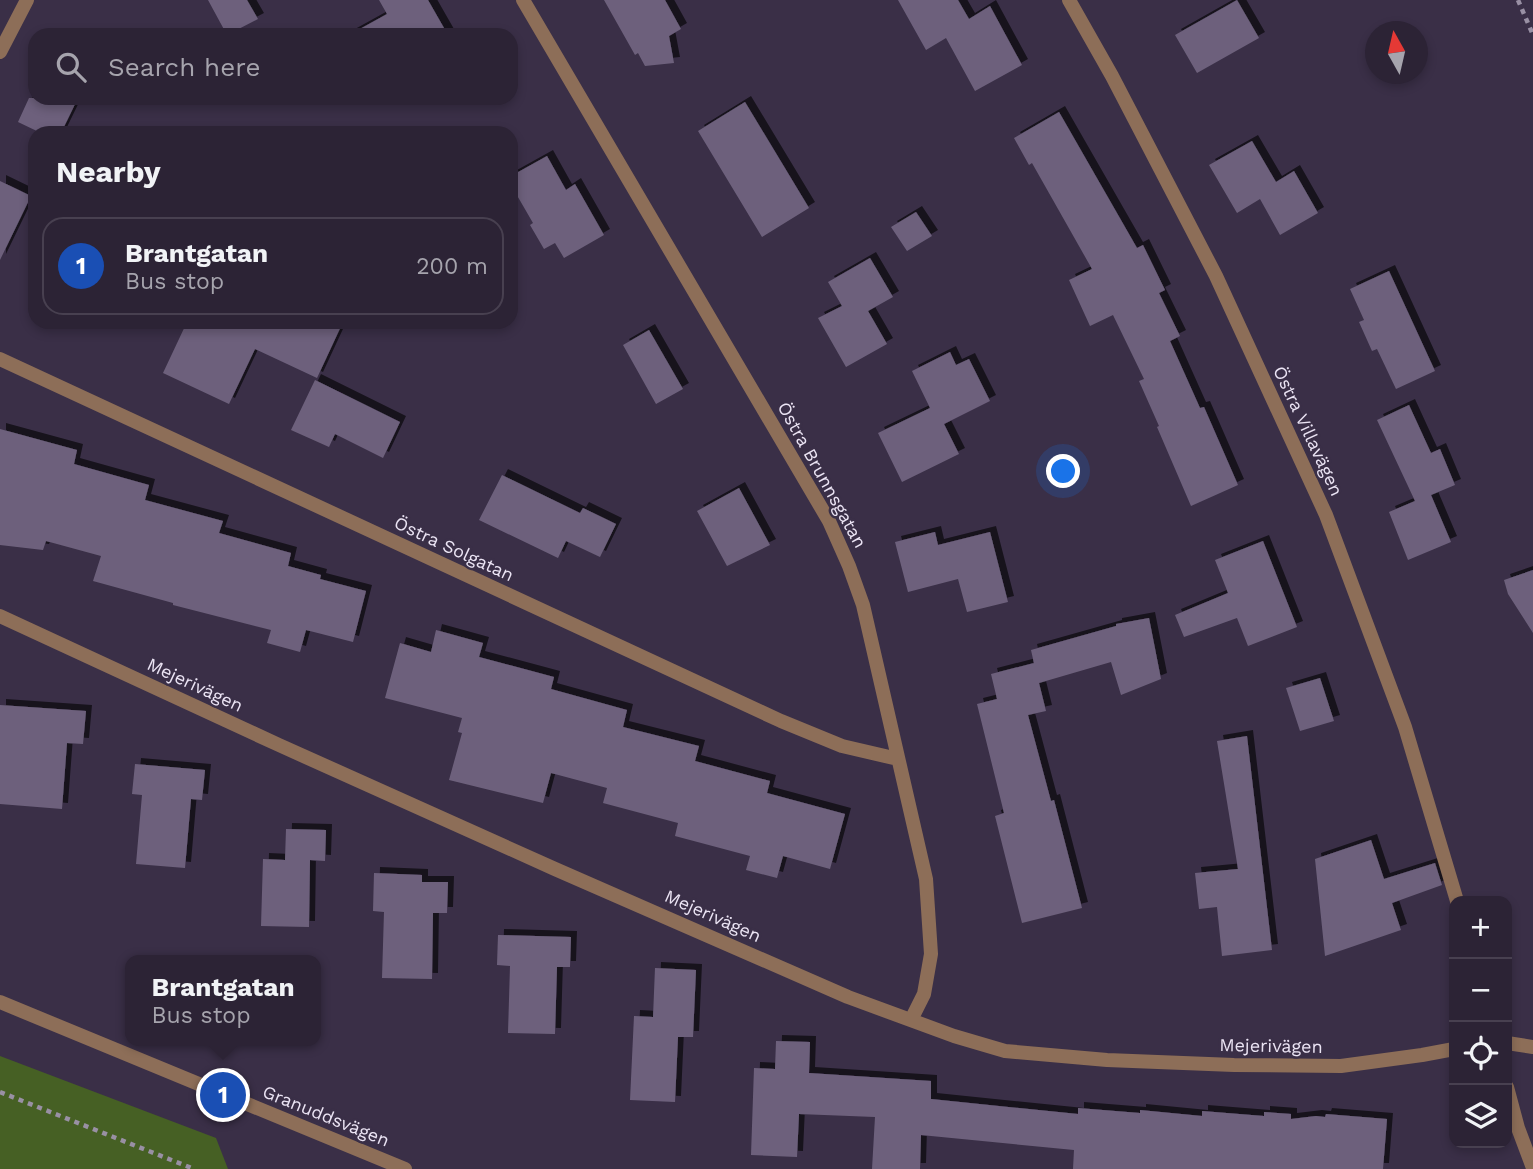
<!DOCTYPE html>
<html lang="en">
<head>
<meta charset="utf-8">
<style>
	:root { --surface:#2c2335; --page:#342b3d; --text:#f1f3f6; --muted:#a6a4ad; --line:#484050; --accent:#db2777 }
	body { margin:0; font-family:"Work Sans",sans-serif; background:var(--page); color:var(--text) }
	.controls { position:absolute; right:21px; bottom:21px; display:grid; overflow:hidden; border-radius:14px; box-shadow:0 4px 10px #0003 }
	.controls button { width:63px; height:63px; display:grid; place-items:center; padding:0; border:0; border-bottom:2px solid var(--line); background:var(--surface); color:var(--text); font:35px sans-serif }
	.compass { position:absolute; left:1365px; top:21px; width:63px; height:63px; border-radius:50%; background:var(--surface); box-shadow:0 4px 10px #0003; rotate:352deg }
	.you { position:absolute; left:1064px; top:472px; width:24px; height:24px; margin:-18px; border:5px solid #fff; border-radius:50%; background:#1a73e8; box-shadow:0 0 0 10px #1a73e833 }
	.badge { display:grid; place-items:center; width:46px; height:46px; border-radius:50%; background:var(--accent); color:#fff; font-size:23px; font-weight:700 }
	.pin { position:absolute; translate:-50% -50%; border:4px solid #fff; box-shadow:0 2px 7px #0006 }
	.popup { position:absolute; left:125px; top:955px; width:196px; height:91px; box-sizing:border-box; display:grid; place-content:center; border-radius:14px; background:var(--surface); filter:drop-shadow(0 2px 5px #0005); font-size:23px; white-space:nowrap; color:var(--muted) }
	.popup b { font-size:26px; color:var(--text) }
	.popup::after { content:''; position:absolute; left:50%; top:100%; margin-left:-14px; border:14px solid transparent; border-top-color:var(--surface) }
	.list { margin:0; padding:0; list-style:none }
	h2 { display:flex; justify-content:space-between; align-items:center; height:91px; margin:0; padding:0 28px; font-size:30px }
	h2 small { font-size:23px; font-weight:400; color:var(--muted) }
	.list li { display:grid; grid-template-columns:46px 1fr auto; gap:21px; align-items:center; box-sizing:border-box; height:98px; margin:0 14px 14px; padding:0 14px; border:2px solid var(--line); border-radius:21px }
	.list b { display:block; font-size:26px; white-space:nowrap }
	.list p { margin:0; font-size:23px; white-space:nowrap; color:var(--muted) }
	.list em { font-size:23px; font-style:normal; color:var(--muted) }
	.icon { flex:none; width:38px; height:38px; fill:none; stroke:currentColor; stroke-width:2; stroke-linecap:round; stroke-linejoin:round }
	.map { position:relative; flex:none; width:1533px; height:1169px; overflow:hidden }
	.search { position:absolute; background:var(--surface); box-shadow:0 4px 10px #0003; left:28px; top:28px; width:490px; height:77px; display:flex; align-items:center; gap:18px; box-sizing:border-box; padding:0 24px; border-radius:21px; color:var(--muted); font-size:26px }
	.panel { position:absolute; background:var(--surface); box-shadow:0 4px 10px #0003; left:28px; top:126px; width:490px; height:203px; border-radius:21px }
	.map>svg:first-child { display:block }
</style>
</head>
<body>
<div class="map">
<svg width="1533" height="1169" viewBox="0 0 1533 1169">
	<defs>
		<filter id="shadow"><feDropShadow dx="6" dy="-6" stdDeviation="0" flood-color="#0009"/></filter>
	</defs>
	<rect width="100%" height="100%" fill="#3a2f47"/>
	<path fill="#466024" d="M0,1056L216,1138L228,1169H0Z"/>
	<path fill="#6d617c" filter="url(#shadow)" d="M208,0H247L258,19L227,35Z
		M379,0H428L448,35H349L387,14Z
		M604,0H665L681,29L669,36L674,63L645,66L638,53L635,55Z
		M898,0H958L969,19L990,6L1022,65L975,91L946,38L926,50Z
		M1237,0L1259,38L1197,73L1175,35Z
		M29,98H78L61,133H41L18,122Z
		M745,102L809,208L762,237L698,131Z
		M1059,112L1137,248L1143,245L1165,290L1159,293L1180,336L1170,341L1200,408L1204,407L1238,485L1191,506L1157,427L1159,426L1139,381L1144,379L1113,315L1090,326L1069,280L1092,269L1032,163L1029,165L1014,138Z
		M1252,141L1276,182L1294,171L1318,213L1280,235L1260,199L1237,213L1209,165Z
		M547,156L566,190L575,184L604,235L564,258L555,243L544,249L530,225L533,223L511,185V176Z
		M0,181L31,196L0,260Z
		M916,212L932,236L907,251L891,227Z
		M870,258L893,297L868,311L887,344L846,367L818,318L842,306L828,282Z
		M1389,271L1435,371L1396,389L1377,349L1372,351L1359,322L1364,320L1350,289Z
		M187,322H343L317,378L255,349L229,404L163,373Z
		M649,330L683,389L656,404L623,345Z
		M950,352L956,365L969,359L990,401L944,424L959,454L902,482L878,433L930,408L912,371Z
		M315,380L400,422L383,458L335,434L329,447L291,430Z
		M1409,405L1431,453L1440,449L1455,485L1431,495L1451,542L1408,560L1389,512L1415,501L1377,420Z
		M0,429L77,450L74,464L149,485L145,500L223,521L219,533L291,553L288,566L321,575L320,579L366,591L353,642L306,630L300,652L267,643L271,630L173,605V603L93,581L101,556L46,541L43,550L0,545Z
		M502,475L580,513L583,508L616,524L600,557L566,541L558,558L479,520Z
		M739,488L770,545L727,566L697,511Z
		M935,532L938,545L990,532L1008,602L967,612L958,579L908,592L895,542Z
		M1263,541L1297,627L1248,646L1237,618L1184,637L1175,615L1228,593L1215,560Z
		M1533,570V633L1508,594L1504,580Z
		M1149,618L1161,679L1121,695L1111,662L1039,683L1046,711L1028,715L1051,801L1054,800L1082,908L1022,923L995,816L1004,813L977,704L997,699L991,674L1034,663L1035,668L1031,650L1116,626V624Z
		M436,630L483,643L479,657L554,677L551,689L627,710L623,727L699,746L695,761L770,781L767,793L845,814L830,869L783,856L777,878L746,870L750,856L675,836L678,823L603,803L607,788L551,773L543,803L449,780L462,733L458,732L462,718L385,698L400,643L431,652Z
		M1320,678L1334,721L1300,731L1286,688Z
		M0,705L86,711L83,744L67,743L62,809L0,804Z
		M1247,736L1272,950L1222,956L1217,907L1199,909L1195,873L1238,869L1217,741Z
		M135,764L205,770L202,800L191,799L185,868L136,864L142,795L132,794Z
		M286,829L326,830L325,861L310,860L309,927L261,926L263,859L285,860Z
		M1371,840L1384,879L1435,863L1442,885L1392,903L1401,930L1325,956L1315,859Z
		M374,873L422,875V882H448L447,913H433L432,979L382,978L384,912L373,911Z
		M498,935L571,937L570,967H557L555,1034L508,1033L510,966L497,965Z
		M655,968L696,970L693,1037H678L675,1102L630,1100L634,1016L653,1017Z
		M776,1041L810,1042L809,1073L931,1081V1099L1078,1114V1108L1140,1113V1110L1202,1116V1111L1264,1116V1112L1291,1114V1119L1316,1116L1325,1117L1326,1114L1387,1119L1383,1169H1073L1074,1150L921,1135L920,1169H872L875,1117L799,1114L797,1157L751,1155L754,1068L775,1069Z"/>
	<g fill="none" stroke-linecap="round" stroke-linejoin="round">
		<path stroke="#9990a4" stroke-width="4.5" stroke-dasharray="5 5" stroke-linecap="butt" d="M1518,0L1533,35
			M0,1092L194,1169"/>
		<path stroke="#8d6e58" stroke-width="14" d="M523,0L829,521L849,566L863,605L926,879L931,954L924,994L911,1020
			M1069,0L1112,76L1216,276L1326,515L1405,727L1457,901
			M0,52L27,0
			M0,359L781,721L842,746L898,759
			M0,616L279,745L555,869L848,997L954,1036L1005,1051L1107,1060L1234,1065L1341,1066L1422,1055L1454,1049
			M1507,1043L1533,1047
			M1507,1087L1518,1128L1533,1168"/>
		<path stroke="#8d6e58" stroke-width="14" d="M0,1002L405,1169"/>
	</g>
	<g text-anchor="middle" stroke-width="5" stroke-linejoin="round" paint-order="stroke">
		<g font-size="18" fill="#ebe4f4" stroke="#3a2f47">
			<text transform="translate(1308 431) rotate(65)" y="6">Östra Villavägen</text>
			<text transform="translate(822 475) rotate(61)" y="6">Östra Brunnsgatan</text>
			<text transform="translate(454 549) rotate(25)" y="6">Östra Solgatan</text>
			<text transform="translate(195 685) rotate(25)" y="6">Mejerivägen</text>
			<text transform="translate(713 916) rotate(24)" y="6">Mejerivägen</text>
			<text transform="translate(1271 1046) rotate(1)" y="6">Mejerivägen</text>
			<text transform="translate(326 1116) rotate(22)" y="6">Granuddsvägen</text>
		</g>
	</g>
</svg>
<div class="controls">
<button>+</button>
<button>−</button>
<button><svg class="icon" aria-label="locate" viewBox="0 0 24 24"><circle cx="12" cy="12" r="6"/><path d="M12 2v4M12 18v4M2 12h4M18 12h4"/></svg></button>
<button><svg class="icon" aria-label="layers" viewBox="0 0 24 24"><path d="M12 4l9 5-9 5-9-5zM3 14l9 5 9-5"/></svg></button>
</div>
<svg class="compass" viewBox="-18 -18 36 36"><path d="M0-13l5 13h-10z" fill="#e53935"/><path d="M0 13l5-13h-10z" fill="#a6a4ad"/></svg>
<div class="you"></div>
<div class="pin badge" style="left:223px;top:1095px;background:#1a4fb4">1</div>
<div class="popup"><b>Brantgatan</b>Bus stop</div>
<div class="search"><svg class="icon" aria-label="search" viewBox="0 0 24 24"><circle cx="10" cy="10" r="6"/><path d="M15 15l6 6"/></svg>Search here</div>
<section class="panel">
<h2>Nearby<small></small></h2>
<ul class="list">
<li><span class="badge" style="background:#1a4fb4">1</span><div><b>Brantgatan</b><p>Bus stop</p></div><em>200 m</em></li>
</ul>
</section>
</div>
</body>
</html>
